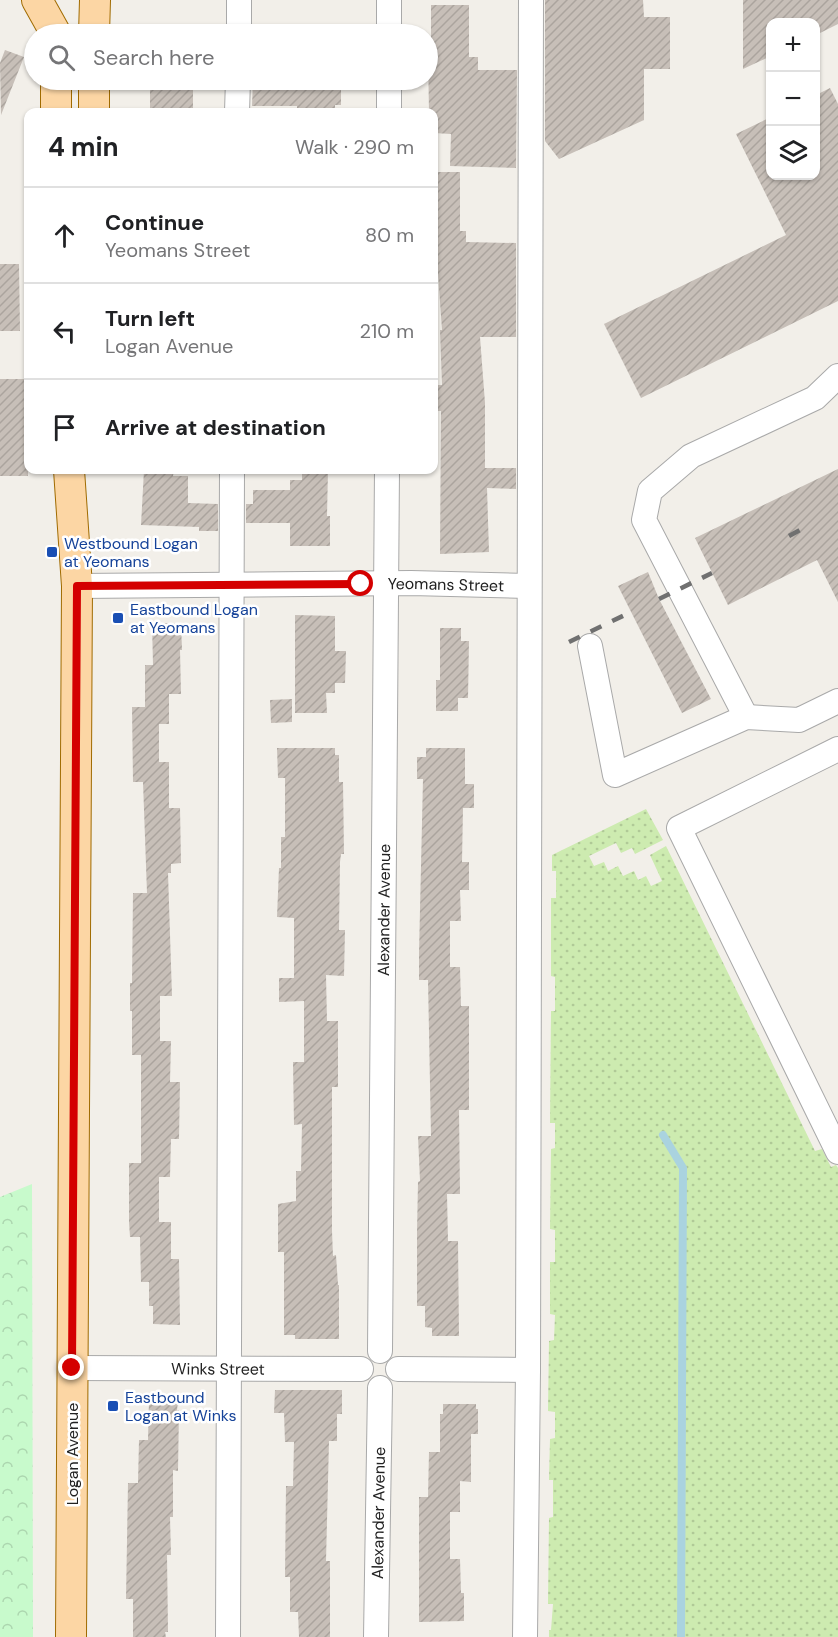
<!DOCTYPE html>
<html lang="en">
<head>
<meta charset="utf-8">
<style>
	:root { --surface:#fff; --page:#f6f6f6; --text:#202124; --muted:#757577; --line:#e0e0e0 }
	body { margin:0; font-family:"DM Sans",sans-serif; background:var(--page); color:var(--text) }
	.controls { position:absolute; right:18px; top:18px; display:grid; overflow:hidden; border-radius:12px; box-shadow:0 2px 4px #0004 }
	.controls button { width:54px; height:54px; display:grid; place-items:center; padding:0; border:0; border-bottom:2px solid var(--line); background:var(--surface); color:var(--text); font:30px sans-serif }
	.stop { position:absolute; width:18px; height:18px; margin:-14px; border:4px solid #d40000; border-radius:50%; background:#fff }
	.stop.end { background:#d40000; border-color:#fff; box-shadow:0 2px 6px #0008 }
	.list { margin:0; padding:0; list-style:none }
	h2 { display:flex; justify-content:space-between; align-items:center; height:78px; margin:0; padding:0 24px; font-size:26px }
	h2 small { font-size:20px; font-weight:400; color:var(--muted) }
	.list li { display:grid; grid-template-columns:39px 1fr auto; gap:18px; align-items:center; box-sizing:border-box; height:96px; padding:0 24px; border-top:2px solid var(--line) }
	.list b { display:block; font-size:22px; white-space:nowrap }
	.list p { margin:0; font-size:20px; white-space:nowrap; color:var(--muted) }
	.list em { font-size:20px; font-style:normal; color:var(--muted) }
	.icon { flex:none; width:33px; height:33px; fill:none; stroke:currentColor; stroke-width:2; stroke-linecap:round; stroke-linejoin:round }
	.map { position:relative; flex:none; width:838px; height:1637px; overflow:hidden }
	.search { position:absolute; background:var(--surface); box-shadow:0 2px 4px #0004; left:24px; top:24px; width:414px; height:66px; display:flex; align-items:center; gap:15px; box-sizing:border-box; padding:0 21px; border-radius:33px; color:var(--muted); font-size:22px }
	.panel { position:absolute; background:var(--surface); box-shadow:0 2px 4px #0004; left:24px; top:108px; width:414px; height:366px; border-radius:12px }
	.map>svg:first-child { display:block }
</style>
</head>
<body>
<div class="map">
<svg width="838" height="1637" viewBox="0 0 838 1637">
	<defs>
		<pattern id="grass-dots" width="8" height="8" patternUnits="userSpaceOnUse" patternTransform="scale(1.5)"><rect width="8" height="8" fill="#cdebb0"/><path d="M2 2h.1M6 6h.1" fill="none" stroke="#b0c997" stroke-width="1.8" stroke-linecap="round"/></pattern>
		<pattern id="park-crowns" width="20" height="18" patternUnits="userSpaceOnUse" patternTransform="scale(1.5)"><rect width="20" height="18" fill="#c8facc"/><path d="M2 6a3 3 0 1 1 6 0M12 15a3 3 0 1 1 6 0" fill="none" stroke="#acd6af"/></pattern>
		<pattern id="building-hatch" width="6" height="6" patternUnits="userSpaceOnUse" patternTransform="scale(1.5)"><rect width="6" height="6" fill="#c7bfb8"/><path d="M-1 1l2-2M0 6l6-6M5 7l2-2" fill="none" stroke="#aba49e"/></pattern>
	</defs>
	<rect width="100%" height="100%" fill="#f2efe9"/>
	<path fill="url(#grass-dots)" d="M646,809L663,840L635,854L632,848L621,853L616,843L589,856L594,866L604,862L608,871L618,866L623,876L634,871L638,880L646,876L651,886L662,881L650,855L666,846L815,1151L822,1149L831,1167L836,1165L838,1168V1637H549V1630H551L553,1604H548L549,1518L553,1517V1480H549L550,1439L555,1438V1412L548,1411L549,1341L554,1340L555,1315L550,1314V1262H555V1230L550,1229L551,1149L555,1148V1123H550L551,1011H555V977L551,976V898H556V871H552V855Z"/>
	<path fill="url(#park-crowns)" d="M32,1184L33,1637H0V1197Z"/>
	<g fill="none" stroke-linecap="round" stroke-linejoin="round">
		<path stroke="#aad3df" stroke-width="8" d="M663,1135L683,1168L681,1637"/>
	</g>
	<path fill="url(#building-hatch)" d="M545,0H643L644,17H670V69H644V120L559,159L545,141Z
		M743,0H838V24L816,35V22H771V56L743,69Z
		M431,5H469V57H478V70H517L516,168L450,166L451,134L434,133V112H429L428,57H431Z
		M5,50L24,57L1,115L0,63Z
		M253,80H314V84L341,83V105H335V112H297V106H252Z
		M150,82H193V112H150Z
		M830,88L838,104V301L641,398L604,324L786,235L736,134L771,117V176H816V95Z
		M434,172H460V231H466V242L516,243V337H480L485,403V468H516V489L487,488L489,552L440,554L441,411H434V385H442L440,330H442L437,259V207H434Z
		M0,264H19L20,331H0Z
		M0,379H28V476H0Z
		M838,469V602L817,560L728,605L695,538Z
		M144,470H174L173,476H188V503L218,504V531H199V527L141,525Z
		M302,470H328L327,516H330V546H290V523H246V504H253V490H290V480H302Z
		M648,572L659,599L711,699L682,713L618,586Z
		M295,615L335,616V651H346L345,683H335V693H326L327,713H295Z
		M152,623H181L182,650H180L181,694H169V724H159V762H169V808H180L181,863L171,864V873H168L172,996H160V1041H171L170,1082H180L179,1139H171L170,1177H159V1222H171V1259H179L180,1325L153,1324V1306H149V1282H141L140,1237H130L129,1222V1163H141V1055H132V1011H130V983H132L133,893H147L143,782H133L132,707H145V665H153Z
		M440,628H461V641H469L468,698H458V711H436V680H440Z
		M292,699V722L271,723L270,700Z
		M277,748H335V755H339V782H343L344,854H341L340,862L339,930H345L344,976L326,975L327,1021H338V1087H332V1231L333,1256L336,1255L338,1285H339V1339H295V1335H284V1252H278V1204L296,1201V1171H301L302,1124L294,1125L293,1062H304V1001L279,1002V978H294V918L277,917L279,868H281V837H285V778H278Z
		M426,748H465V784H474V808H463L462,862H469V890H460L461,921H450V967H460L461,1006H469V1110H459L460,1194H447L448,1241H458L459,1336H432V1328L425,1327V1306H417V1232L418,1182L420,1181L418,1136H431L428,980H419V953L423,779H417V757H426Z
		M275,1390H342V1414H337V1441H329L326,1561H330V1637H299L298,1612H290V1577H285L286,1486H293L294,1442H285L284,1413H274Z
		M149,1400L178,1401L177,1410H179L178,1471L173,1470V1517H170L171,1555H167L168,1632H165L166,1637H133V1599H126L128,1483H138L139,1440H148Z
		M443,1404H476V1409H478V1434H471V1482L460,1481V1512H450V1559H460L461,1593H464V1621L419,1622V1497H428L429,1452H440V1414H443Z"/>
	<g fill="none" stroke-linecap="round" stroke-linejoin="round">
		<defs>
			<g id="minor">
				<path d="M239,34V0"/>
				<path d="M389,34V0"/>
				<path d="M237,112L238,80"/>
				<path d="M389,112V80"/>
				<path id="s1" d="M77,586L411,583L528,586"/>
				<path d="M590,646L615,775L746,717L799,720L838,701"/>
				<path d="M746,717L644,520L650,491L691,456L815,398L838,376"/>
				<path d="M838,749L679,828L838,1152"/>
				<path id="s2" d="M380,1351L387,470"/>
				<path id="s3" d="M72,1368L361,1369"/>
				<path d="M398,1369L528,1370"/>
				<path d="M228,1637L232,470"/>
				<path id="s4" d="M376,1637L380,1388"/>
				<path d="M525,1637L528,1370L531,0"/>
			</g>
			<path id="major" d="M37,0L56,34
				M94,34L95,0
				M56,112V80
				M94,112V80
				M69,470L77,586L71,1637"/>
		</defs>
		<use href="#minor" stroke="#a9a9a9" stroke-width="26"/>
		<use href="#major" stroke="#a06b00" stroke-width="32"/>
		<use href="#minor" stroke="#fff" stroke-width="24"/>
		<use href="#major" stroke="#fcd6a4" stroke-width="30"/>
		<path stroke="#707070" stroke-width="4.5" stroke-dasharray="12 12" stroke-linecap="butt" d="M789,536L802,529
			M659,599L712,573
			M569,642L631,612"/>
	</g>
	<g fill="none" stroke-linecap="round" stroke-linejoin="round">
		<path stroke="#d40000" stroke-width="8" d="M72,1368L77,586L361,584"/>
	</g>
	<g fill="#1a4fb4" stroke="#fff" stroke-width="2">
		<rect x="46" y="546" width="12" height="12" rx="3"/>
		<rect x="112" y="612" width="12" height="12" rx="3"/>
		<rect x="107" y="1400" width="12" height="12" rx="3"/>
	</g>
	<g text-anchor="middle" stroke-width="5" stroke-linejoin="round" paint-order="stroke">
		<g font-size="16" fill="#164399" stroke="#fff" text-anchor="start">
			<text x="64" y="549">Westbound Logan<tspan x="64" dy="18">at Yeomans</tspan></text>
			<text x="130" y="615">Eastbound Logan<tspan x="130" dy="18">at Yeomans</tspan></text>
			<text x="125" y="1403">Eastbound<tspan x="125" dy="18">Logan at Winks</tspan></text>
		</g>
		<g font-size="16" fill="#222" stroke="#fff">
			<text dy="6" stroke="none"><textPath href="#s1" startOffset="369">Yeomans Street</textPath></text>
			<text dy="6" stroke="none"><textPath href="#s2" startOffset="441">Alexander Avenue</textPath></text>
			<text dy="6" stroke="none"><textPath href="#s3" startOffset="146">Winks Street</textPath></text>
			<text transform="translate(72 1454) rotate(-90)" y="6">Logan Avenue</text>
			<text dy="6" stroke="none"><textPath href="#s4" startOffset="124">Alexander Avenue</textPath></text>
		</g>
	</g>
</svg>
<div class="controls">
<button>+</button>
<button>−</button>
<button><svg class="icon" aria-label="layers" viewBox="0 0 24 24"><path d="M12 4l9 5-9 5-9-5zM3 14l9 5 9-5"/></svg></button>
</div>
<div class="stop" style="left:361px;top:584px"></div>
<div class="stop end" style="left:72px;top:1368px"></div>
<div class="search"><svg class="icon" aria-label="search" viewBox="0 0 24 24"><circle cx="10" cy="10" r="6"/><path d="M15 15l6 6"/></svg>Search here</div>
<section class="panel">
<h2>4 min<small>Walk · 290 m</small></h2>
<ul class="list">
<li><svg class="icon" aria-label="ahead" viewBox="0 0 24 24"><path d="M12 20V5M6 11l6-6 6 6"/></svg><div><b>Continue</b><p>Yeomans Street</p></div><em>80 m</em></li>
<li><svg class="icon" aria-label="left" viewBox="0 0 24 24"><path d="M17 20v-9H6M10 6l-5 5 5 5"/></svg><div><b>Turn left</b><p>Logan Avenue</p></div><em>210 m</em></li>
<li><svg class="icon" aria-label="arrive" viewBox="0 0 24 24"><path d="M6 21V4h12l-3 4 3 4H6"/></svg><div><b>Arrive at destination</b></div></li>
</ul>
</section>
</div>
</body>
</html>
